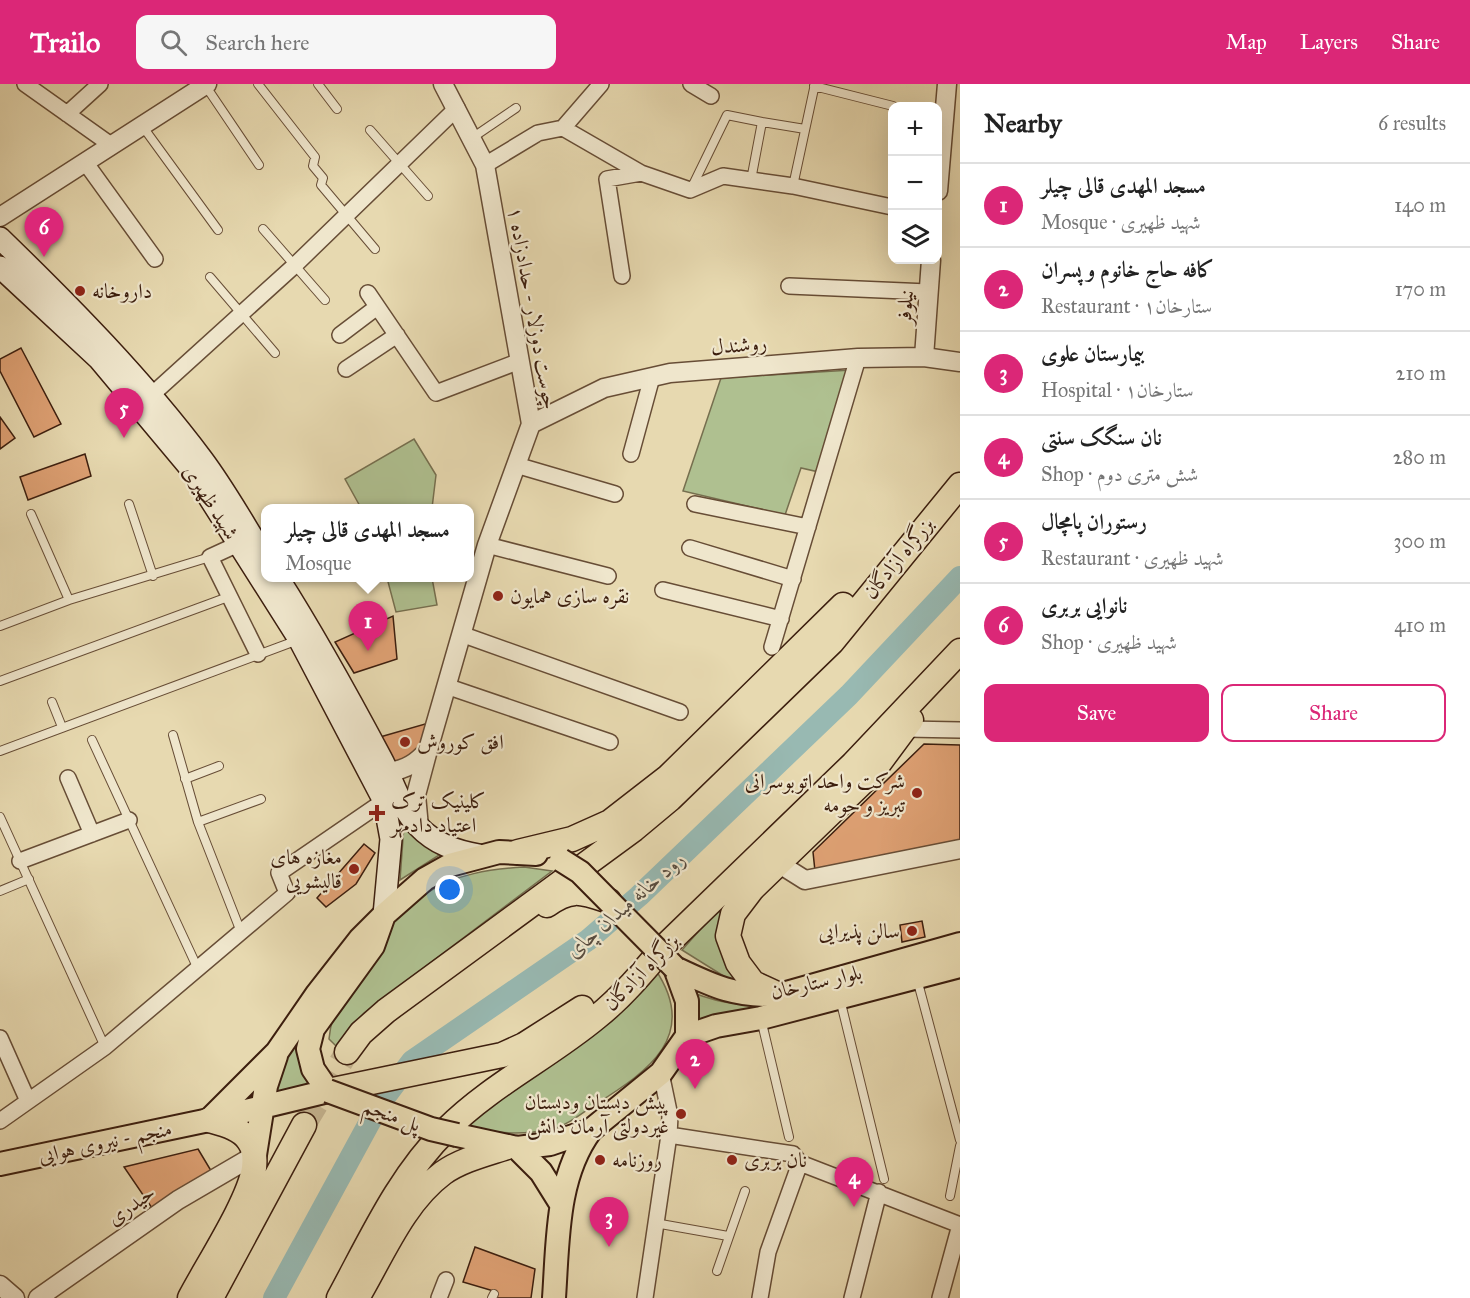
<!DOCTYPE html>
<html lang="en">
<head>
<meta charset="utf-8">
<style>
	:root { --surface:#fff; --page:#f6f6f6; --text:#222; --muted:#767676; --line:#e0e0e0; --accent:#db2777 }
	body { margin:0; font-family:"IM FELL Great Primer",Amiri,serif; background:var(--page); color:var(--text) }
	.controls { position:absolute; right:18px; top:18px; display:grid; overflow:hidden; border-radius:12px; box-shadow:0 6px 24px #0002 }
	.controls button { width:54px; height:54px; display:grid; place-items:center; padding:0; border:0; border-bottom:2px solid var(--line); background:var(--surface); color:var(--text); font:30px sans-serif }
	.you { position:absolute; left:450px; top:806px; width:21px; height:21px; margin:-15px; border:4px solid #fff; border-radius:50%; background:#1a73e8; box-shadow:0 0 0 9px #1a73e833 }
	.badge { display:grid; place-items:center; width:39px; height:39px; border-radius:50%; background:var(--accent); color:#fff; font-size:20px; font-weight:700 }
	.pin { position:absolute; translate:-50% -50px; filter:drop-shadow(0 2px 3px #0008) }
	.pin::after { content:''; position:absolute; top:32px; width:21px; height:18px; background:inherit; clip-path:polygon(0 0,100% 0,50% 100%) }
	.popup { position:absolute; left:261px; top:420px; width:213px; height:78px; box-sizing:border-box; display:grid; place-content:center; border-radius:12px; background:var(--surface); filter:drop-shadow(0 2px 4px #0005); font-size:20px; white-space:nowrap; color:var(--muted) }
	.popup b { font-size:22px; color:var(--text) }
	.popup::after { content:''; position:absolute; left:50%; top:100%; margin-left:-12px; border:12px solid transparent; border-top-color:var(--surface) }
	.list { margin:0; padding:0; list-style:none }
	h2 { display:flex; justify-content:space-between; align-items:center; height:78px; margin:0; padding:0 24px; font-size:26px }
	h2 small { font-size:20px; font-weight:400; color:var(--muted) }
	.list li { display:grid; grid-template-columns:39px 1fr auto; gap:18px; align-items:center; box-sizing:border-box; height:84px; padding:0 24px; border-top:2px solid var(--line) }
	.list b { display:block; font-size:22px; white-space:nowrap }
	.list p { margin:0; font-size:20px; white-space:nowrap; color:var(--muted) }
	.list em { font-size:20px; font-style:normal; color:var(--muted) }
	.actions { display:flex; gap:12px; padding:18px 24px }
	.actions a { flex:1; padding:14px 0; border:2px solid var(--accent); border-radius:12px; text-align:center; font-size:21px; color:var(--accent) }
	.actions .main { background:var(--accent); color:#fff }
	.icon { flex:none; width:33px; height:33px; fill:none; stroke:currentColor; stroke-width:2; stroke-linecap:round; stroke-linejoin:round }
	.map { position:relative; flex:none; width:960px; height:1214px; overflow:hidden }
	header { display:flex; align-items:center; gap:36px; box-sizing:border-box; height:84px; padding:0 30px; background:var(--accent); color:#fff }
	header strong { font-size:28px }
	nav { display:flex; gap:33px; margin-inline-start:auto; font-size:21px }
	.search { width:420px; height:54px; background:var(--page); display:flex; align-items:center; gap:15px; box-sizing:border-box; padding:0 21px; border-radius:12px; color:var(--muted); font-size:22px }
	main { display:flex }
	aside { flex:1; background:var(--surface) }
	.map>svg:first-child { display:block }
</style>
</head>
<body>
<header>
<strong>Trailo</strong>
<div class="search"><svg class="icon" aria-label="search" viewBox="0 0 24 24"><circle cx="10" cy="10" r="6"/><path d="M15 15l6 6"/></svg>Search here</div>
<nav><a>Map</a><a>Layers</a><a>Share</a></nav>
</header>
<main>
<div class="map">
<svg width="960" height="1214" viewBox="0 0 960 1214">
	<rect width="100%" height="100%" fill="#e7d9b0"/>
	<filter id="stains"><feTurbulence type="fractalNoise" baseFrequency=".00333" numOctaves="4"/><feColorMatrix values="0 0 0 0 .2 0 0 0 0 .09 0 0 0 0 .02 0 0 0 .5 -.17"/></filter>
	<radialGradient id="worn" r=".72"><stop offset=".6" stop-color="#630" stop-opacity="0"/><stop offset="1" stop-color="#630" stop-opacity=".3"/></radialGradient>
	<path fill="#afc090" stroke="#766f4f" stroke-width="1.5" d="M851,286L819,388L801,384L785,431L683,407L721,294Z
		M414,355L436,391L432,424H361L345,395Z
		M387,494H432L437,521L396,528Z
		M404,741L444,768L400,796Z
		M524,783L552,787L364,929L336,962L329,955C333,906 387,837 427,809C455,790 491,785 524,783Z
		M730,812L726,879L738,901L682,866Z
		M655,885C700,951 649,987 596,1020C583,1028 567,1042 552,1045C514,1053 495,1048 457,1041Z
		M691,908C735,925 747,920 792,915L793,919L697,937Z
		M307,941L313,1001L273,1012L283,975Z"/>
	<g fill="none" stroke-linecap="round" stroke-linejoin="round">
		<path stroke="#98b9b2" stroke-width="22" d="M274,1214L379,1021L412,977L588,856L639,812L849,611L960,493"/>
	</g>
	<path fill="#dfa174" stroke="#3c1e0e" stroke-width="1.5" d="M21,264L61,340L34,353L0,287V275Z
		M0,333L15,354L0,365Z
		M85,370L91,392L28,416L20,393Z
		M393,532L397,575L354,589L335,558Z
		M432,638L425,664L396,683L380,653Z
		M924,660L960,661V757L815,787L813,768Z
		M364,760L375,769L356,800L326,823L317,814Z
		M922,837L925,853L902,858L900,841Z
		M198,1065L213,1090L154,1127L124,1083Z
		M475,1163L535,1185L531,1214H495L497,1208L463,1198Z"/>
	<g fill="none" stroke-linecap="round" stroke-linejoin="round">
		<path stroke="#c5b490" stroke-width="24" stroke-dasharray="24 12" stroke-linecap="butt" d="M304,1041L347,968"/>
		<defs>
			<path id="service" d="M258,0L315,73L313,82L323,94L321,101L375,165
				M318,0L337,25
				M205,1L259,81
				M814,2L893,22
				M143,43L218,146
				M370,46L428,112
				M472,54L516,24
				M751,96L762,38L805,45
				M793,102L815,0
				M691,105L727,31L762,38
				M263,145L325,216
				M210,193L275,269
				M129,420L153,492
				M31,430L69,516
				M0,542L69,516L210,473
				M0,597L228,513
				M52,618L62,643
				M173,651L198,738L241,848
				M92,656L198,885
				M0,667L298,556
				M185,695L219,682
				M0,733L105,963
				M198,738L261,715
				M0,807L29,795
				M917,895L960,1056
				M840,915L884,1095
				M761,935L789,1053
				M950,1112L960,1062
				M655,1139L728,1152
				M717,1187L745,1107
				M492,1214L494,1210"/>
			<path id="minor" d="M25,0L111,61
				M691,0L711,12
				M67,30L100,0
				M563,44L601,0
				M85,78L155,175
				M485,81L538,49L563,44L641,89L690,106L723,92L793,102L892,123
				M622,192L607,95L641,89
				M789,202L928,208
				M368,209L436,309L520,277
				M340,251L377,223
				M346,285L397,251
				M145,317L294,182L457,24
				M631,370L652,293
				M516,381L615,410
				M695,420L808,443
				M247,456L210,473L258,570
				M487,461L608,492
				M690,464L793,495
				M663,506L781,535
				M461,550L680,628
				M772,563L858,274
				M446,602L610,658
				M906,645L960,646
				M68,694L92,750
				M20,777L129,736
				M0,954L28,1017
				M0,1037L105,963L287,809L279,789L384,717
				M669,1051L793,1070L800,1079L960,1141L940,1214
				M439,1214L446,1196
				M645,1214L669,1051L670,1032L661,989
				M760,1214L768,1168L800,1079
				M852,1214L879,1108"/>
			<path id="tertiary" d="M938,107L947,0
				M0,133L207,0
				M924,273L931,176
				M531,340L604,304L670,289L858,274L924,273L960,278
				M428,666L487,461L531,340L485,81L443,0
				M389,688C407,685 416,679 428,666L416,711L419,743
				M778,779L805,796L960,765
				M0,1201L15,1214
				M38,1214L178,1116L255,1071"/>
			<path id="secondary" d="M0,154C72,224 142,295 202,375C226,407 245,442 266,475
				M0,183L99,275L191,385L299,555L384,717L391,755L384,831
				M278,494C315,552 348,612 381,674C393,696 400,724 418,742C435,760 456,767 479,771"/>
			<path id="primary" d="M384,831L360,855L317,910L277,968L209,1036L328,1007L313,985L308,965L313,945L373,862L384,831L425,795L450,781L499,768L536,770
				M675,884C715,903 733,912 779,911L960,860
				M687,952L716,942L761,934L960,882
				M457,1051L517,1064L550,1060L591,1046L661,989L687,952V917L675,884
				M517,1064L541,1088L561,1120
				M255,1071L266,1002L276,972
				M0,1080L209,1036
				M554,1214C558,1157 556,1093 591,1046"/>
			<path id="trunk" d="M518,768L572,755L610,738L668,693L843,521
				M547,821C571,803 582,808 609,817
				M779,911L753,899L738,879L728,852L733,830L752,805L871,690L911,636
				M347,968L361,949L386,927L634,745L670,715L832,558L960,401
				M328,1007L502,971L524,961L582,924
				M361,1207C384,1167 405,1117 443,1089C461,1076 486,1070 507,1063
				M190,1214C206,1183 250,1116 254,1084C255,1075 255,1065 249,1057C241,1044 223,1040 209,1036
				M211,1214L304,1041
				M339,1214C371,1155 399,1092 447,1045C491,1001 549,973 597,933C622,913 643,888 663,864L853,680L960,567"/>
		</defs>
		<use href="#service" stroke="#674d36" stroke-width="10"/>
		<use href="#minor" stroke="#674d36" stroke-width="18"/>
		<use href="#tertiary" stroke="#674d36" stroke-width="21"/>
		<use href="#secondary" stroke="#3c1e0e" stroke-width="24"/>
		<use href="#primary" stroke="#3c1e0e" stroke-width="26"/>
		<use href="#trunk" stroke="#3c1e0e" stroke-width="27"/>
		<use href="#service" stroke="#efe6cc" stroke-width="8"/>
		<use href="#minor" stroke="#efe6cc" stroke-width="15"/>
		<use href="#tertiary" stroke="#efe6cc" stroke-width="18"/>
		<use href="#secondary" stroke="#efe6cc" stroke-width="21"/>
		<use href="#primary" stroke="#e7d9b0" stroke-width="22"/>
		<use href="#trunk" stroke="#e7d9b0" stroke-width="24"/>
		<defs>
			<path id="primary-bridge" d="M561,776L580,788L675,884
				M328,1007L431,1045L457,1051"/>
		</defs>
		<use href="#primary-bridge" stroke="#3c1e0e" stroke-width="26" stroke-linecap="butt"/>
		<use href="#primary-bridge" stroke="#e7d9b0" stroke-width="22"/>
	</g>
	<g fill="#8f2418" stroke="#efe6cc" stroke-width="2">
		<circle cx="80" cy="207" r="6"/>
		<circle cx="498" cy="512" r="6"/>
		<circle cx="405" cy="658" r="6"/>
		<circle cx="917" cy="709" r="6"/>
		<path d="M374 720h6v6h6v6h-6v6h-6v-6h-6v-6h6z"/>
		<circle cx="354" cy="785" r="6"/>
		<circle cx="912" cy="847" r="6"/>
		<circle cx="681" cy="1030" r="6"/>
		<circle cx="600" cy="1076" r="6"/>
		<circle cx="732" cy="1076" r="6"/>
	</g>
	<g text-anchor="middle" stroke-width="4.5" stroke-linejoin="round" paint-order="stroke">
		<g font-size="21" fill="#3c1e0e" stroke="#efe6cc" text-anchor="start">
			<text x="92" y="214">داروخانه</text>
			<text x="510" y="519">نقره سازی همایون</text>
			<text x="417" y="665">افق کوروش</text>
			<text x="905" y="704" text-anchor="end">شرکت واحد اتوبوسرانی<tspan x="905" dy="24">تبریز و حومه</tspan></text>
			<text x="391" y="724">کلینیک ترک<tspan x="391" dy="24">اعتیاد دادمهر</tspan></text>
			<text x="342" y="780" text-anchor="end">مغازه های<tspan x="342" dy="24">قالیشویی</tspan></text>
			<text x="900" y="854" text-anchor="end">سالن پذیرایی</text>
			<text x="669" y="1025" text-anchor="end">پیش دبستان ودبستان<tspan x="669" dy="24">غیردولتی آرمان دانش</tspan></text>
			<text x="612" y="1083">روزنامه</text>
			<text x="744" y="1083">نان بربری</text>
		</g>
		<g font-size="21" fill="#3c1e0e" stroke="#efe6cc">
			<text transform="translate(905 223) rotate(-86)" y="7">نیلوفر</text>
			<text transform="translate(533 224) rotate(80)" y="7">چوست دوزلار - حدادزاده ۱</text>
			<text transform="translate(739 261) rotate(-5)" y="7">روشندل</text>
			<text transform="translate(211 418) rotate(57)" y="7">شهید ظهیری</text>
			<text transform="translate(898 474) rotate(-51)" y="7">بزرگراه آزادگان</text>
			<text transform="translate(641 888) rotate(-46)" y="7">بزرگراه آزادگان</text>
			<text transform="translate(816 898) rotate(-13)" y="7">بلوار ستارخان</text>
			<text transform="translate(392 1031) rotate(20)" y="7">پل منجم</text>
			<text transform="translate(105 1058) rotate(-12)" y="7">منجم - نیروی هوایی</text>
			<text transform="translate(131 1121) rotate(-35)" y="7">حیدری</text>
		</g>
		<g font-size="22" font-style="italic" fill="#584c3f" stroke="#efe6cc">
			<text transform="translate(625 820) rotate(-41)" y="8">رود خانه میدان چای</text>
		</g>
	</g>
	<rect width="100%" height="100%" filter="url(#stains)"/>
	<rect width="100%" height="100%" fill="url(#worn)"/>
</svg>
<div class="controls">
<button>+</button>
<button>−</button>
<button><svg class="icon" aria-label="layers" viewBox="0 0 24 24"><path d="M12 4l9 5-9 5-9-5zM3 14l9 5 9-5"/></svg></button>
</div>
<div class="you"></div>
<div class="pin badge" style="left:368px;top:567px">1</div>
<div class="popup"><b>مسجد المهدی قالی چیلر</b>Mosque</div>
<div class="pin badge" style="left:695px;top:1005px">2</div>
<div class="pin badge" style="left:609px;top:1163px">3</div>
<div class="pin badge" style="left:854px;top:1123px">4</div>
<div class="pin badge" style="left:124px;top:354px">5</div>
<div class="pin badge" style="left:44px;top:173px">6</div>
</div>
<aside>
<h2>Nearby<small>6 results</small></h2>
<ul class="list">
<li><span class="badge">1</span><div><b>مسجد المهدی قالی چیلر</b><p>Mosque · شهید ظهیری</p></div><em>140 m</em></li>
<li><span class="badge">2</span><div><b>کافه حاج‌ خانوم‌ و پسران</b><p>Restaurant · ستارخان۱</p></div><em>170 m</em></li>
<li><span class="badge">3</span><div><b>بیمارستان علوی</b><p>Hospital · ستارخان۱</p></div><em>210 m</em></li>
<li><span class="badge">4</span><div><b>نان سنگک سنتی</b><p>Shop · شش متری دوم</p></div><em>280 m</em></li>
<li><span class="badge">5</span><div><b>رستوران پامچال</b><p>Restaurant · شهید ظهیری</p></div><em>300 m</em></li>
<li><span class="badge">6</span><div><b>نانوایی بربری</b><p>Shop · شهید ظهیری</p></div><em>410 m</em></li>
</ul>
<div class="actions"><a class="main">Save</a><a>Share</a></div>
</aside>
</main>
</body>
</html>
